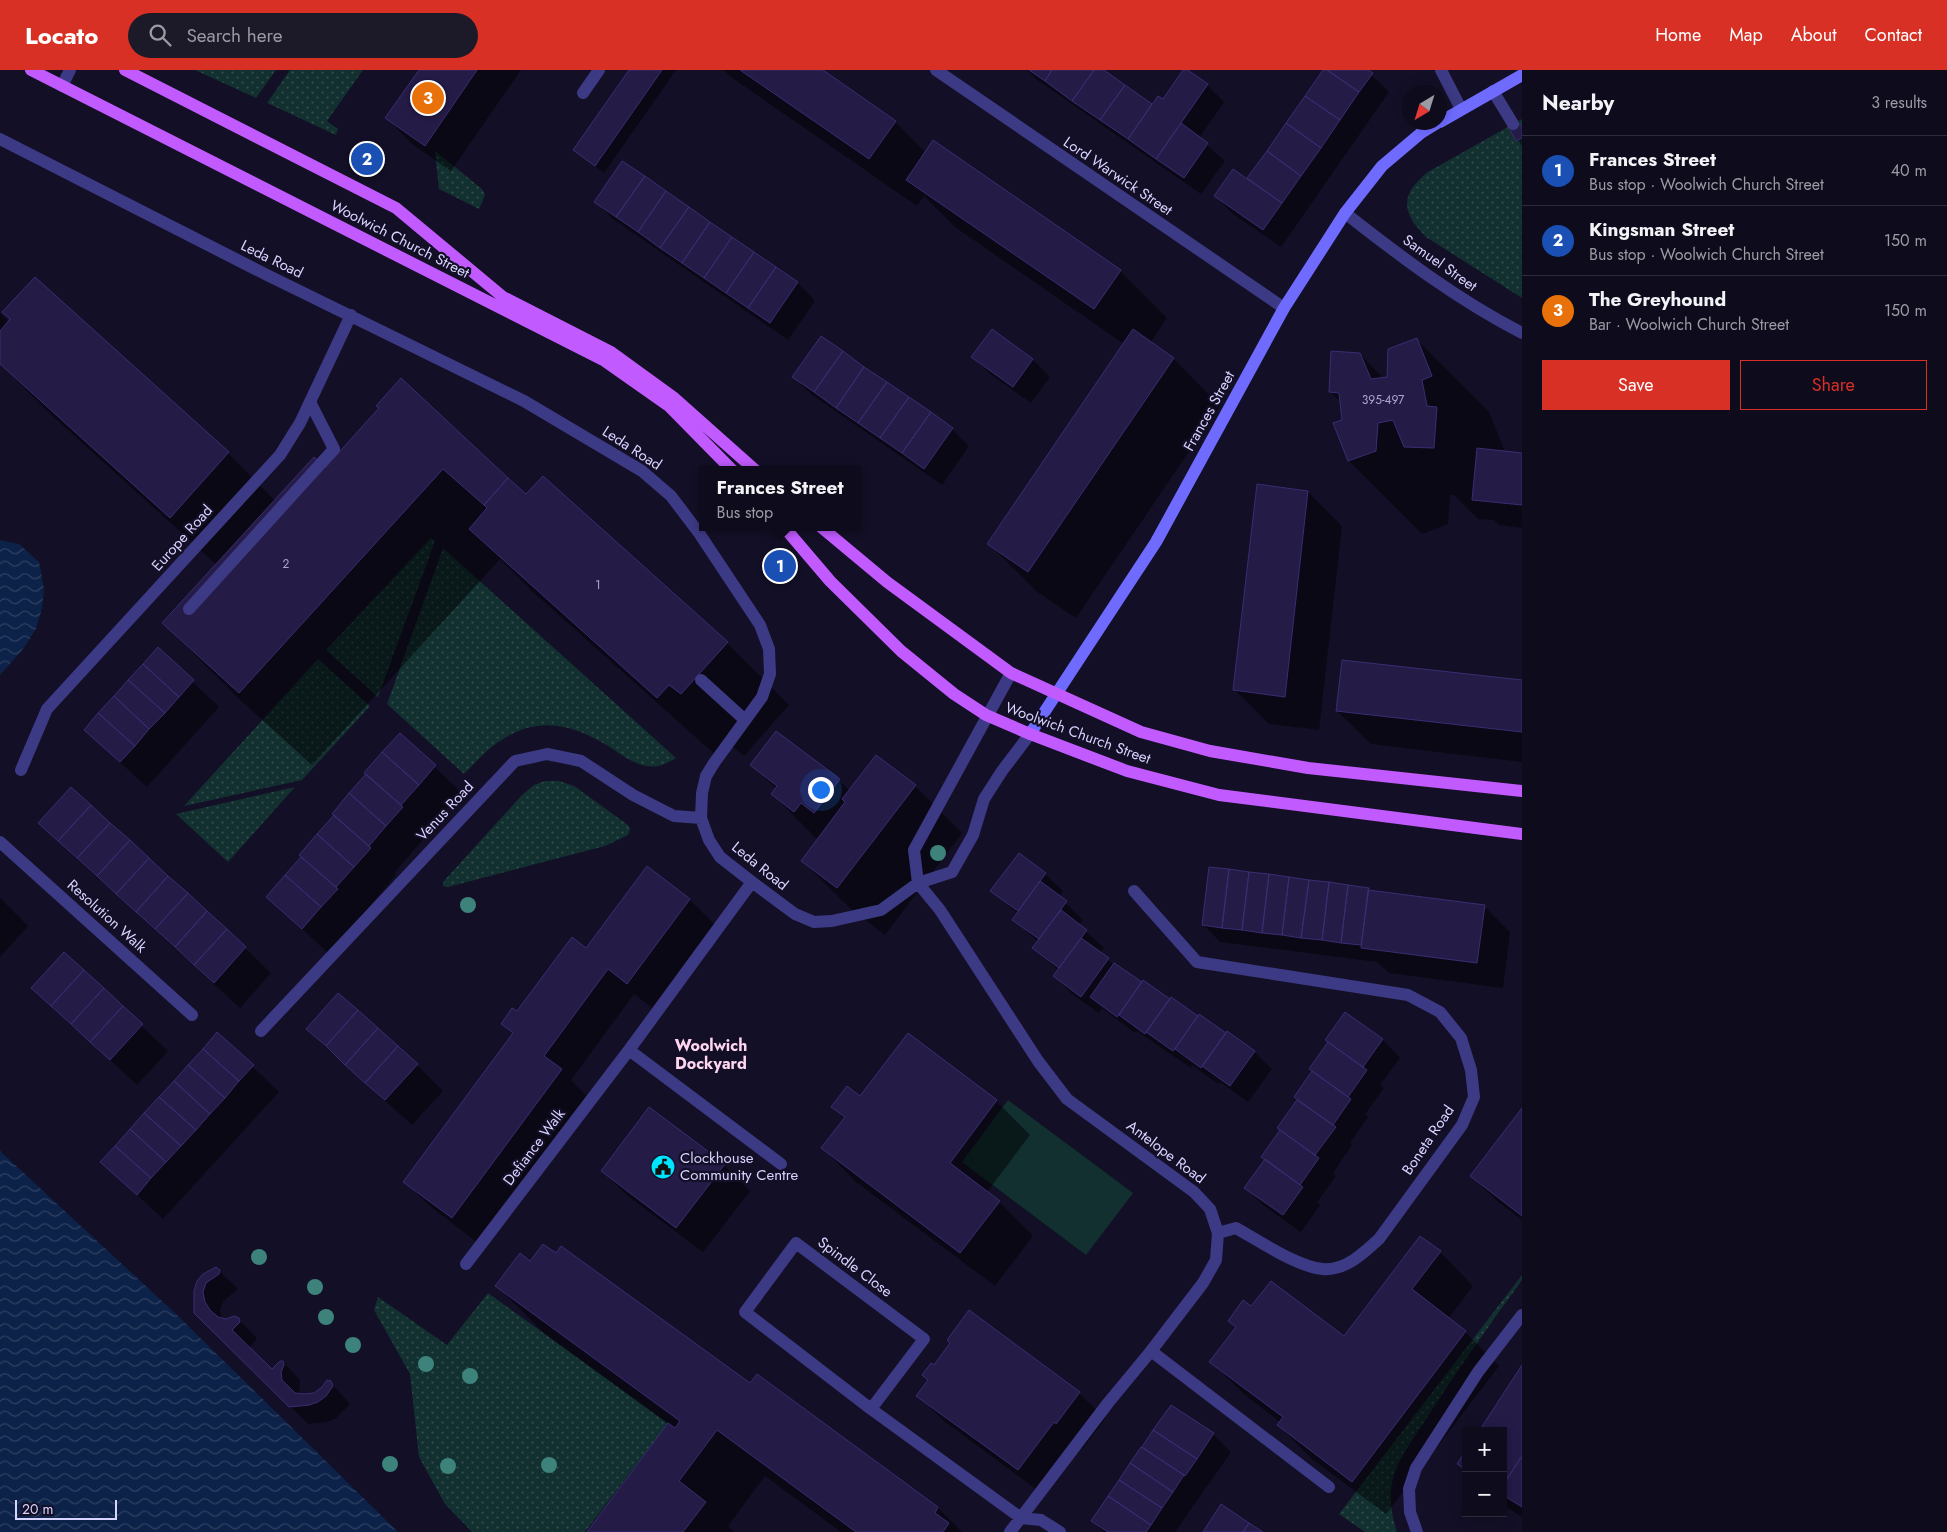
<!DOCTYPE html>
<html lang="en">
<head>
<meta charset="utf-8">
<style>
	:root { --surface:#0e0b1c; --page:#1c1929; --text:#f1f3f6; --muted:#9b9ba3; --line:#2e2b3b; --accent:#d93025 }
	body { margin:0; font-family:Jost,sans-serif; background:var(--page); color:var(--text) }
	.controls { position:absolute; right:15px; bottom:15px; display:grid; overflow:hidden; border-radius:0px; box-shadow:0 2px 12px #0003 }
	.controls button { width:45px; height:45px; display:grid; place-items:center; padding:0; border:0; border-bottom:1px solid var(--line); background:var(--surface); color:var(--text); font:25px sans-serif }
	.compass { position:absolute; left:1402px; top:15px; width:45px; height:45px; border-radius:50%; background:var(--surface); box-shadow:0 2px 12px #0003; rotate:218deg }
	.scale { position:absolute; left:15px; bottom:12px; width:102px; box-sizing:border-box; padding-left:5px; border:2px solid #d9d4ff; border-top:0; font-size:14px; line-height:18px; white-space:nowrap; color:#d9d4ff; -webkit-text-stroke:4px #130f26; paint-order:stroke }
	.you { position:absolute; left:820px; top:719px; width:18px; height:18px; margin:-12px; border:4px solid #fff; border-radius:50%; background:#1a73e8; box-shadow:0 0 0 8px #1a73e833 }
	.badge { display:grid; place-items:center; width:32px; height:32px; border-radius:50%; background:var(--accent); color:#fff; font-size:16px; font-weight:700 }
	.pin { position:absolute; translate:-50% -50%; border:2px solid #fff; box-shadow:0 1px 5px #0006 }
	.popup { position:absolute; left:699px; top:396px; width:162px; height:65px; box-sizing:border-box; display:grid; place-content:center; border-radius:0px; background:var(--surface); filter:drop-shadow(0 1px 4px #0005); font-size:16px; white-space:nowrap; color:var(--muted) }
	.popup b { font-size:19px; color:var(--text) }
	.popup::after { content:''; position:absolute; left:50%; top:100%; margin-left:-10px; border:10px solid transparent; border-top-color:var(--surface) }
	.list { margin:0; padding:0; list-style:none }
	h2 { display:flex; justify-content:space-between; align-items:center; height:65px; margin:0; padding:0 20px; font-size:21px }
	h2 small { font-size:16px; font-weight:400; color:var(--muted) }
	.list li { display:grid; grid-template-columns:32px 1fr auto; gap:15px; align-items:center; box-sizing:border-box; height:70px; padding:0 20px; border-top:1px solid var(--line) }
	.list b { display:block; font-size:19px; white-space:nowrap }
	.list p { margin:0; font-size:16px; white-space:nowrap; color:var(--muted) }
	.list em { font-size:16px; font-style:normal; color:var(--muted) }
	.actions { display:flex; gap:10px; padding:15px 20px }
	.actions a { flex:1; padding:11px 0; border:1px solid var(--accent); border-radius:0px; text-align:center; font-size:18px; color:var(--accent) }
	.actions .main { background:var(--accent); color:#fff }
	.icon { flex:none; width:28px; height:28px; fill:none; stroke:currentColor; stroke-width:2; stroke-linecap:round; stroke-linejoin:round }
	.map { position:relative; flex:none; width:1522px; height:1462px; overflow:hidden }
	header { display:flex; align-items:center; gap:30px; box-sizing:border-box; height:70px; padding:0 25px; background:var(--accent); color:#fff }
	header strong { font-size:24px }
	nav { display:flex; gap:28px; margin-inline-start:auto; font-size:18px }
	.search { width:350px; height:45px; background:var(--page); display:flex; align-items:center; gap:12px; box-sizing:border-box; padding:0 18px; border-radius:28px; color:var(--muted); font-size:19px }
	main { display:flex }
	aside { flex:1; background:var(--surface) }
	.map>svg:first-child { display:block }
</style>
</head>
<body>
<header>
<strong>Locato</strong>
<div class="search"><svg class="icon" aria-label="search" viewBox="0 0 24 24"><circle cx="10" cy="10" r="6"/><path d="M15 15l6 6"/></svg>Search here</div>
<nav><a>Home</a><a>Map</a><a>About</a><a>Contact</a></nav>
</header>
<main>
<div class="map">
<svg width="1522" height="1462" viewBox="0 0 1522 1462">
	<defs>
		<pattern id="grass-dots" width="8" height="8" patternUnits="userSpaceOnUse" patternTransform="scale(1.25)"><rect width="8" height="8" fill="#12302f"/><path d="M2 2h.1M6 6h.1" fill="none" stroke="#344d4e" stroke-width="1.8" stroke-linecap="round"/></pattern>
		<pattern id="water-waves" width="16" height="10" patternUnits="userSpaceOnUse" patternTransform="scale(1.25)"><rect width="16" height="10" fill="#0c2248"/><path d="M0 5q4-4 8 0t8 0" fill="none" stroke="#2f4163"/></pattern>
	</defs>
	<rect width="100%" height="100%" fill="#130f26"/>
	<path fill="url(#grass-dots)" d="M195,0H276L256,28Z
		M290,0H363L327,51L338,59L336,65L267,33Z
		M1522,49V228L1426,167C1401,142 1400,124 1428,102Z
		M435,81L482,119L485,125L479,139L439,119Z
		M431,468L435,471L378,627L326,580Z
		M443,478L676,688C671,691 664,695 658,696C641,699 626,688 613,679C569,651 532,644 489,679C480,687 472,696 464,704L387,634Z
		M318,589L370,636L302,710L184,736Z
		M545,711H559L574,716L628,755L630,759L628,765L605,776L448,817L443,816V812L522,725L534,715Z
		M295,717L228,792L176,744Z
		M1522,1205V1210C1489,1255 1457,1301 1426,1349C1415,1367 1400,1385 1394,1405C1388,1424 1391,1444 1397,1462H1365L1339,1444Z
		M488,1223L668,1353L585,1462H472L445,1434L419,1387L410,1304L374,1240L378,1227L447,1275Z"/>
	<path fill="#12302f" d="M1008,1030L1133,1123L1086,1185L962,1092Z"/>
	<path fill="url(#water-waves)" d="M0,470L19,474L39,492L44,519L42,538L36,559L23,579L0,605Z
		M0,1081L177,1245L398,1462H0Z"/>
	<path fill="#0007" d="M420,0H521L451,101L412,74L387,48Z
		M631,0H676L604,103L574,80Z
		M724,0H821L895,52L926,83L1120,201L1167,248L1150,273L1173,288L1220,336L1076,548L1036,521L989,474L1124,274L955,157L924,126L917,136L731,7Z
		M1027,0H1101L1153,36L1163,30L1186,0L1207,15L1224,32L1199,68L1225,91L1201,124L1036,9Z
		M1325,0H1366L1389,22L1281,177L1233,144L1215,126L1248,110Z
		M1522,58V76L1511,60Z
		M623,92L798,213L815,231L788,270L613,149L596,132Z
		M35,208L228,383L275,431L325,399L380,339L526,426L543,407L727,573L789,635L744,686L732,676L720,689L532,521L500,489L312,695L236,626L163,553L217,495L47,341L0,293V243L9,252Z
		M992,260L1033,290L1050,307L1031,333L990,304L973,287Z
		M1416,269L1489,342L1504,379L1498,382L1522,384V458L1499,455L1494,450L1478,449L1454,425H1450L1448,454L1422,464L1349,391L1335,354L1344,351L1342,333L1330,322L1360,284L1384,309H1388Z
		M793,307L952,359L969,376L942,415L811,324Z
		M1308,422L1342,456L1319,660L1269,654L1235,620Z
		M158,579L219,637L147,717L85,660Z
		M1522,611V692L1371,674L1337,641Z
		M400,664L461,722L426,762L428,764L394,803L396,805L329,884L268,827L303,787Z
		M752,695L839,710L850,721L915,716L962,763L885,865L850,838L802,791L818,770L772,724L776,719Z
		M40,753L245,878L271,903L240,938L66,779Z
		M1019,785L1045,804L1063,821L1059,827L1083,850L1079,855L1104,878L1100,883L1114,895L1254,982L1272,999L1248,1032L1220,1012L1218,1014L1192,995L1191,998L1137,961L1135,963L1102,938L1099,943L1072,924L1055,906L1059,901L1034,878L1038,872L1014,850L1018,844L992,821Z
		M647,798L690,830L715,855L654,939L634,924L571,1010L587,1026L478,1173L431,1137L405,1112L513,965L502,954L587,880Z
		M1368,819L1371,822L1484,836L1510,862L1503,918L1389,903L1377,892L1220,872L1203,854Z
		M0,828L28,856L0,887Z
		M64,883L168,981L137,1015L33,918Z
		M1345,944L1383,970L1400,988L1380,1015L1384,1018L1365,1044L1368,1047L1350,1073L1352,1075L1333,1103L1336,1106L1317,1132L1320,1135L1301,1162L1263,1135L1246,1118L1266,1090L1282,1060L1279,1058L1298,1030Z
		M307,959L417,995L443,1021L412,1055L333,984Z
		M218,964L279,1022L163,1149L102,1092Z
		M908,964L996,1031L1030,1065L987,1122L999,1132L1033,1166L995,1216L856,1112L823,1078L845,1049L833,1037L861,1028Z
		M1522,1040V1150L1497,1131L1471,1106Z
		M724,1095L750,1121L703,1182L628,1126L602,1101Z
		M1440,1182L1473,1216L1448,1249L1465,1262L1499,1296L1386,1444L1312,1389L1278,1355L1280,1352L1245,1325L1211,1292L1236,1258L1229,1251L1344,1268Z
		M531,1193L750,1315L757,1306L938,1438L962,1462H841L765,1406L728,1456L734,1462H589L668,1354L544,1263L497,1216Z
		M216,1198L237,1218L236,1221L223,1231L220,1240L222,1250L238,1249L256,1267V1270L249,1278L272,1301L283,1292L300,1310L299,1325L315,1324L331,1313L350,1334L335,1349L327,1352L308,1354L195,1242L198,1212L211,1200Z
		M1522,1297V1447L1503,1435V1361Z
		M929,1311L1079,1323L1105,1349L1083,1378L1081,1377L1044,1425L944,1351L918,1325Z
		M1171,1336L1213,1364L1231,1382L1175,1462H1104L1093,1451Z"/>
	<path fill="#241b47" stroke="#3b2d73" d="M419,0H477L425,76L385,48Z
		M629,0H662L595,96L573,80Z
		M740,0H823L896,51L869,89Z
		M1029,0H1052L1045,11Z
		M1052,0H1094L1072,31L1045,11Z
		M1094,0H1104L1125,15L1100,50L1072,31Z
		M1183,0H1188L1208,14L1156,89L1128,69L1158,26L1163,29Z
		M1323,0H1327L1359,22L1340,50L1305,26Z
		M1327,0H1368L1373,3L1359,22Z
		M1125,15L1152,34L1128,69L1100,50Z
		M1305,26L1340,50L1321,78L1286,53Z
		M1181,53L1208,73L1184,108L1156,89Z
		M1286,53L1321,78L1301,106L1267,81Z
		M1520,54L1522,58V68L1516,71L1510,60Z
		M933,70L1121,200L1094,239L906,110Z
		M1267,81L1301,106L1282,133L1247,108Z
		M622,91L645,106L616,147L594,132Z
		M1233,99L1282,133L1263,160L1214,126Z
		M645,106L666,121L638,162L616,147Z
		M666,121L689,137L660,178L638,162Z
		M689,137L710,152L682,193L660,178Z
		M710,152L732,167L704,208L682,193Z
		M732,167L754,182L726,223L704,208Z
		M754,182L776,197L748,238L726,223Z
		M776,197L798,212L770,253L748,238Z
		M35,207L229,382L170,448L0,294V261L10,249L2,242Z
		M992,259L1033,289L1013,317L971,287Z
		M1133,259L1174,288L1028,502L987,474Z
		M821,266L843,281L814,322L792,307Z
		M1417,268L1432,306L1422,310L1427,336L1437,337L1434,378L1404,377L1393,350L1378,353L1376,381L1348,391L1333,353L1342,350L1339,323L1329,322L1331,281L1360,283L1371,309L1387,307L1388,279Z
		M843,281L864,297L836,338L814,322Z
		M864,297L887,312L858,353L836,338Z
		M401,308L508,408L484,435L443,399L239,623L162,553L314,387L325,398L379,338L376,336Z
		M887,312L909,327L880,368L858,353Z
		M909,327L931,342L902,383L880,368Z
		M931,342L953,358L924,399L902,383Z
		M1477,378L1522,383V435L1472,430Z
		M543,406L728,572L681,624L669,615L657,628L469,459L487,438L484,435L508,408L526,424Z
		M1257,414L1308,421L1285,627L1233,620Z
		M158,577L194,610L179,627L143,594Z
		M1342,590L1522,610V662L1336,641Z
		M143,594L179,627L165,643L128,610Z
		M128,610L165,643L149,659L114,626Z
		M114,626L149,659L135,676L98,643Z
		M98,643L135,676L120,692L84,660Z
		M776,661L840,709L814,743L801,733L794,742L771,724L777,716L750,695Z
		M400,663L436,695L419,715L382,682Z
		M382,682L419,715L401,735L364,703Z
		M876,685L916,715L837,818L801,791L845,732L842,729Z
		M366,704L403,737L386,756L349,723Z
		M71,717L91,735L58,771L38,753Z
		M349,723L386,756L369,776L332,744Z
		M91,735L110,753L77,788L58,771Z
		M334,745L371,778L354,797L317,764Z
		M110,753L130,770L97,806L77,788Z
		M317,764L354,797L336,817L299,785Z
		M130,770L149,788L116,824L97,806Z
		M1019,783L1046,803L1018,841L990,821Z
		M301,787L338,819L321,837L285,805Z
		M149,788L168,806L136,842L116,824Z
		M647,796L690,829L627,914L608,899L544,986L562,999L452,1148L403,1112L513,963L501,954L512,938L517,941L572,867L586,878Z
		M1209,797L1229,799L1222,858L1202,855Z
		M1229,799L1249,802L1242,860L1222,858Z
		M1249,802L1269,804L1262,863L1242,860Z
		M1269,804L1289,807L1282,865L1262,863Z
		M285,805L321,837L302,859L266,827Z
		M168,806L188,823L155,859L136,842Z
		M1289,807L1309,810L1301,868L1282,865Z
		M1309,810L1329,812L1322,870L1301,868Z
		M1040,811L1067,831L1039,869L1012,850Z
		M1329,812L1348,815L1341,873L1322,870Z
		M1348,815L1369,818L1361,875L1341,873Z
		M1368,820L1485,835L1477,893L1361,878Z
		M188,823L207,841L175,877L155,859Z
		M1061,840L1087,860L1059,898L1032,878Z
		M207,841L227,859L194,895L175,877Z
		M227,859L246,877L214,913L194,895Z
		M1081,868L1109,888L1081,927L1053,906Z
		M64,882L84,900L51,936L31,918Z
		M1114,893L1142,912L1117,947L1090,927Z
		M84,900L104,918L71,954L51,936Z
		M1143,910L1170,929L1145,964L1119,945Z
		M104,918L123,936L90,972L71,954Z
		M338,923L358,940L326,976L306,959Z
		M1171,927L1198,946L1173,981L1146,962Z
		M123,936L143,954L110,990L90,972Z
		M358,940L378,958L345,995L326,976Z
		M1345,942L1383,969L1363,997L1325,970Z
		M1199,944L1226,963L1201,998L1175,979Z
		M378,958L398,976L365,1013L345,995Z
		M1227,961L1255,981L1230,1016L1202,996Z
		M217,962L254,995L239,1011L203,979Z
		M908,963L997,1030L950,1093L1000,1131L960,1183L821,1078L845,1047L831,1037L847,1016L860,1026Z
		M1328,972L1367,1000L1348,1027L1309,999Z
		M398,976L418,994L385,1030L365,1013Z
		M203,979L239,1011L225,1028L188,995Z
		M188,995L225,1028L210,1044L174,1011Z
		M1312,1001L1351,1029L1333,1055L1294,1027Z
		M174,1011L210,1044L196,1060L159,1027Z
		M159,1027L196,1060L181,1076L144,1043Z
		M1297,1030L1336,1057L1315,1085L1277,1058Z
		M649,1037L725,1094L676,1158L601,1101Z
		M1522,1038V1146L1470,1106Z
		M144,1043L181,1076L166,1092L130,1059Z
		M130,1059L166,1092L151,1108L115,1076Z
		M1280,1060L1319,1088L1300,1115L1261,1087Z
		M115,1076L151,1108L137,1125L100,1092Z
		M1265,1089L1303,1117L1283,1145L1244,1118Z
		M1420,1166L1441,1181L1412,1219L1466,1261L1352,1412L1277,1355L1283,1347L1209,1292L1236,1257L1228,1251L1243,1230L1251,1236L1271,1211L1344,1266Z
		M543,1174L556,1183L561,1176L750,1313L757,1304L938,1437L935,1443L949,1453L943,1462H856L717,1360L679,1411L706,1432L683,1462H587L668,1353L675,1358L680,1351L495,1216L520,1183L530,1191Z
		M216,1197L220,1200L219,1204L206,1213L203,1222L205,1232L210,1240L218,1247L226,1249L234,1246L239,1248L240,1252L232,1260L272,1299L280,1291H283L284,1295L281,1302L282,1310L295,1323L304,1324L314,1323L322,1317L327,1310L331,1311L333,1316L326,1326L318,1332L309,1335L289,1337L194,1243V1221L197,1211L203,1204Z
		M969,1240L1080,1322L1056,1354L1054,1352L1018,1400L916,1326L928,1310L922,1305L931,1293L934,1295L950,1273L947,1270Z
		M1522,1295V1386L1503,1415V1361H1479Z
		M1171,1335L1214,1363L1197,1389L1153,1360Z
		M1153,1360L1197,1389L1185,1406L1142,1377Z
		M1141,1377L1184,1405L1173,1422L1130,1393Z
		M1466,1380V1400L1457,1394Z
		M1522,1386V1437L1503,1425V1415Z
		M1130,1393L1173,1422L1162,1438L1119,1410Z
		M1119,1410L1162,1438L1151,1455L1108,1426Z
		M1108,1426L1151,1455L1146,1462H1108L1091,1451Z
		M1221,1434L1249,1453L1243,1462H1203Z
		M1249,1453L1263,1462H1243Z"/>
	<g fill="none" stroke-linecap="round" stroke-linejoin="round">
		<path stroke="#3d3a85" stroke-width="12" d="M1493,21L1513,54
			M583,23L599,0
			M189,539L334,379L310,332
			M701,610L745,650
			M1151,1281L1329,1417
			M1417,1462L1410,1442L1409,1419L1416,1398L1478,1302L1522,1245"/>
		<path stroke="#3d3a85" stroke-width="12" d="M936,0L1284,238
			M1441,0L1461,39
			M62,16L70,0
			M0,69L267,205L524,331L642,401L671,426L699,463L760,555L769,579L770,604L762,627L714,693L706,706L702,723L701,748L709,770L720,787L752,812L795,844L814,852L832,851L881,840L918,813L952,802L973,765L984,729L1002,701L1030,664
			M1345,143C1401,187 1458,230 1522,263
			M21,700L47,639L280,385L300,353L351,245
			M0,772L192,945
			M918,813L940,840L1038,991L1067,1029L1194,1122L1210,1139L1218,1163L1216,1190L1203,1213L1151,1281L1108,1333L1010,1462
			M918,813L914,780L1011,603
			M1134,821L1197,892L1408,925L1440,942L1461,968L1471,1000L1474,1027L1462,1055L1379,1169C1364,1183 1345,1201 1323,1199C1298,1197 1259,1171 1236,1158L1218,1163
			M261,961L515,691L547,684L581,691L633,725L674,746L701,748
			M629,980L781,1094
			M466,1194L629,980L752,812
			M871,1339L924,1269L796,1173L745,1242L871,1339L1021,1448L1041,1450L1060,1462"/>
		<path stroke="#6f6bff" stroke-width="12" d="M1440,52L1522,5
			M1030,664L1156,472L1284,238L1345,143L1382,96L1421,63L1439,52"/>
		<path stroke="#c25bff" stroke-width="12" d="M31,0L605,291L669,336L732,400
			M125,0L396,138L503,227L611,282L673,327L755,400
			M784,457L830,511L901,581L954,624L986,645L1030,664L1127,701L1219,725L1522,764
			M821,457L887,512L1011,603L1141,662L1210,681L1308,698L1522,721"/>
	</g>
	<g fill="#3d827b">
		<circle cx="938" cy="783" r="8"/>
		<circle cx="468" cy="835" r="8"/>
		<circle cx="259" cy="1187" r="8"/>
		<circle cx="315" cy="1217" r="8"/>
		<circle cx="326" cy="1247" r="8"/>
		<circle cx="353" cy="1275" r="8"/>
		<circle cx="426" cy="1294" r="8"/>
		<circle cx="470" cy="1306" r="8"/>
		<circle cx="390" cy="1394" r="8"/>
		<circle cx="549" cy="1395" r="8"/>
		<circle cx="448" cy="1396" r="8"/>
	</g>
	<defs>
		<symbol id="civic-disc" viewBox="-11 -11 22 22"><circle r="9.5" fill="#00e5ff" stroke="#130f26"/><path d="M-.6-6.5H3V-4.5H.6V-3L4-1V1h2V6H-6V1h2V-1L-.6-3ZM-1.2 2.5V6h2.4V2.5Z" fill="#111"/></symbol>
	</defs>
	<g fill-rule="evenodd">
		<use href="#civic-disc" x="649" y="1083" width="28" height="28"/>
	</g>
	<g text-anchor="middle" stroke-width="4.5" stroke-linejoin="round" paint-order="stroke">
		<g font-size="12" fill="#aca6d1">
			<text x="1383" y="334">395-497</text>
			<text x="286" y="498">2</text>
			<text x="598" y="519">1</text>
		</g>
		<g font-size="15" fill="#d9d4ff" stroke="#130f26">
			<text transform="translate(1118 106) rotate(34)" y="5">Lord Warwick Street</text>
			<text transform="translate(400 169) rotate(27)" y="5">Woolwich Church Street</text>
			<text transform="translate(272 189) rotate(26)" y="5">Leda Road</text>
			<text transform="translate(1440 193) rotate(35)" y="5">Samuel Street</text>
			<text transform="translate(1209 341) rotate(-61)" y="5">Frances Street</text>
			<text transform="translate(632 378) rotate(33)" y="5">Leda Road</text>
			<text transform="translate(182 468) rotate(-48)" y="5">Europe Road</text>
			<text transform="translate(1078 663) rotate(20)" y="5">Woolwich Church Street</text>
			<text transform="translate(445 741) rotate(-47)" y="5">Venus Road</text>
			<text transform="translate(760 796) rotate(39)" y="5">Leda Road</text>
			<text transform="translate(107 846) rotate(42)" y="5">Resolution Walk</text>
			<text transform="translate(1428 1070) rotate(-56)" y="5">Boneta Road</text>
			<text transform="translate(534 1077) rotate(-53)" y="5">Defiance Walk</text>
			<text transform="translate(1166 1082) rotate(37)" y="5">Antelope Road</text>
			<text transform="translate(855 1197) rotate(37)" y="5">Spindle Close</text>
		</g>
		<g font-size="15" fill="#d9d4ff" stroke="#130f26" text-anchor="start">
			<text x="680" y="1093">Clockhouse<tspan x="680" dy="17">Community Centre</tspan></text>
		</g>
		<g font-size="16" font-weight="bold" fill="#ffd6f0" stroke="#130f26">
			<text x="711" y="981">Woolwich<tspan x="711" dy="18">Dockyard</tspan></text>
		</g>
	</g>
</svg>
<div class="controls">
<button>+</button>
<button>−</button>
</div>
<svg class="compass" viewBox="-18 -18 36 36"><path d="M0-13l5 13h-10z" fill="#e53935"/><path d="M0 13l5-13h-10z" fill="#9b9ba3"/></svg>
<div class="scale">20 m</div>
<div class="you"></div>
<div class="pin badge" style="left:780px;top:496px;background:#1a4fb4">1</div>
<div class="popup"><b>Frances Street</b>Bus stop</div>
<div class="pin badge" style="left:367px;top:89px;background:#1a4fb4">2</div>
<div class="pin badge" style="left:428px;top:28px;background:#e8710a">3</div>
</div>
<aside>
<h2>Nearby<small>3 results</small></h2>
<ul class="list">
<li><span class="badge" style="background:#1a4fb4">1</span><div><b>Frances Street</b><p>Bus stop · Woolwich Church Street</p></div><em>40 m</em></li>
<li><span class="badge" style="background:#1a4fb4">2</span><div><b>Kingsman Street</b><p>Bus stop · Woolwich Church Street</p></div><em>150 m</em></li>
<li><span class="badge" style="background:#e8710a">3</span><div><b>The Greyhound</b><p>Bar · Woolwich Church Street</p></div><em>150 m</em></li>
</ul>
<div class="actions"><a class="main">Save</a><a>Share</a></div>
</aside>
</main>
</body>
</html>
